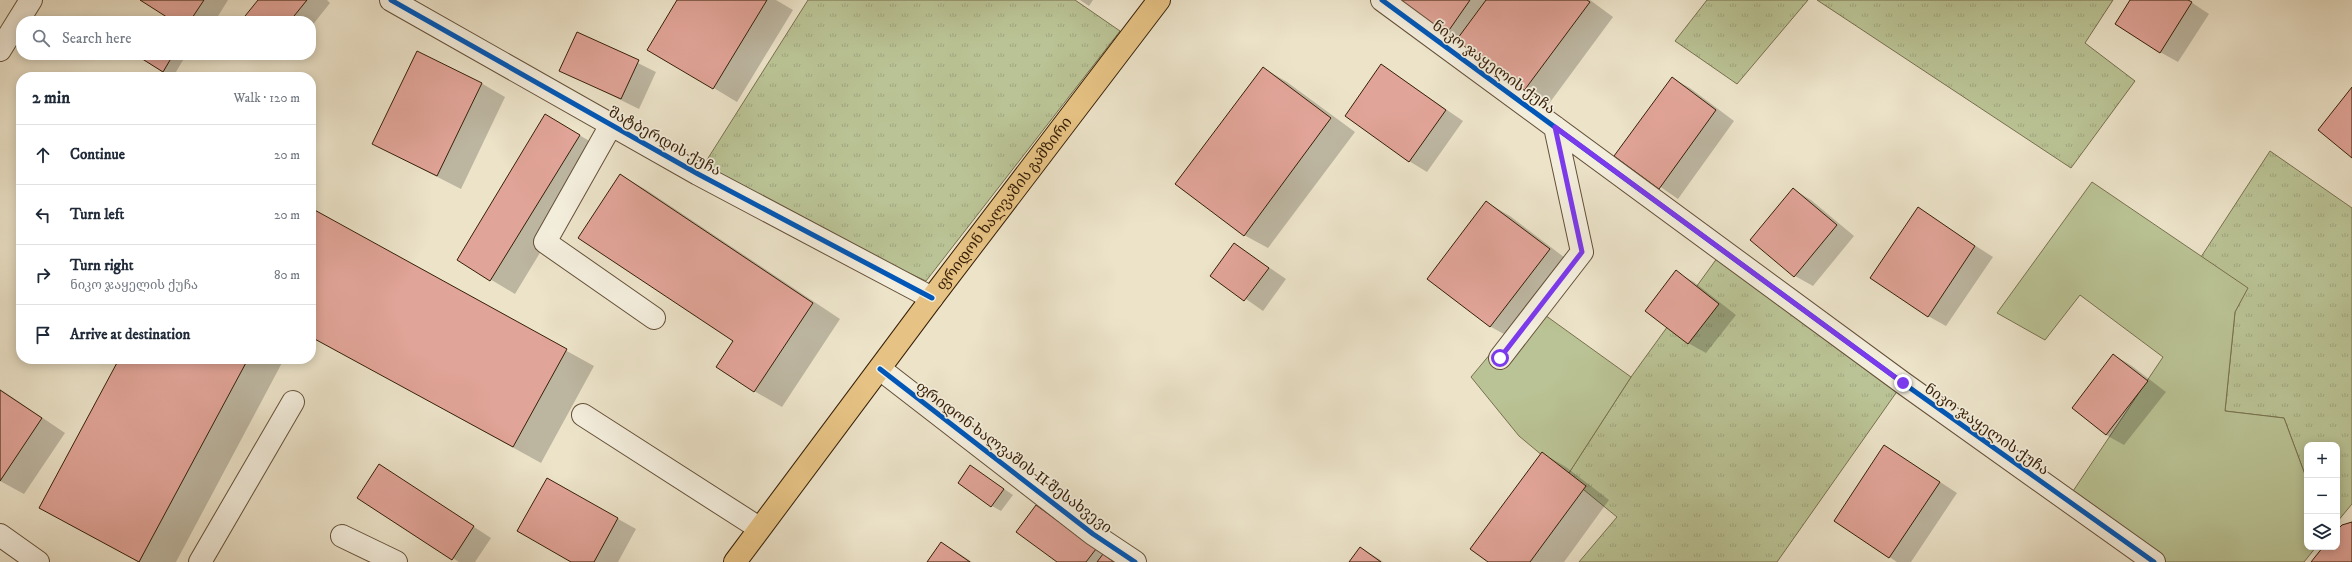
<!DOCTYPE html>
<html lang="en">
<head>
<meta charset="utf-8">
<style>
	:root { --surface:#fff; --page:#f6f6f7; --text:#1f2937; --muted:#747a83; --line:#e0e1e3 }
	body { margin:0; font-family:"IM FELL DW Pica","Noto Serif Georgian",serif; background:var(--page); color:var(--text) }
	.controls { position:absolute; right:12px; bottom:12px; display:grid; overflow:hidden; border-radius:8px; box-shadow:0 2px 10px #0003 }
	.controls button { width:36px; height:36px; display:grid; place-items:center; padding:0; border:0; border-bottom:1px solid var(--line); background:var(--surface); color:var(--text); font:20px sans-serif }
	.stop { position:absolute; width:12px; height:12px; margin:-9px; border:3px solid #7c3aed; border-radius:50%; background:#fff }
	.stop.end { background:#7c3aed; border-color:#fff; box-shadow:0 1px 4px #0008 }
	.list { margin:0; padding:0; list-style:none }
	h2 { display:flex; justify-content:space-between; align-items:center; height:52px; margin:0; padding:0 16px; font-size:17px }
	h2 small { font-size:13px; font-weight:400; color:var(--muted) }
	.list li { display:grid; grid-template-columns:26px 1fr auto; gap:12px; align-items:center; box-sizing:border-box; height:60px; padding:0 16px; border-top:1px solid var(--line) }
	.list b { display:block; font-size:15px; white-space:nowrap }
	.list p { margin:0; font-size:13px; white-space:nowrap; color:var(--muted) }
	.list em { font-size:13px; font-style:normal; color:var(--muted) }
	.icon { flex:none; width:22px; height:22px; fill:none; stroke:currentColor; stroke-width:2; stroke-linecap:round; stroke-linejoin:round }
	.map { position:relative; flex:none; width:2352px; height:562px; overflow:hidden }
	.search { position:absolute; background:var(--surface); box-shadow:0 2px 10px #0003; left:16px; top:16px; width:300px; height:44px; display:flex; align-items:center; gap:10px; box-sizing:border-box; padding:0 14px; border-radius:16px; color:var(--muted); font-size:15px }
	.panel { position:absolute; background:var(--surface); box-shadow:0 2px 10px #0003; left:16px; top:72px; width:300px; height:292px; border-radius:16px }
	.map>svg:first-child { display:block }
</style>
</head>
<body>
<div class="map">
<svg width="2352" height="562" viewBox="0 0 2352 562">
	<defs>
		<pattern id="grass-tufts" width="24" height="20" patternUnits="userSpaceOnUse"><rect width="24" height="20" fill="#bac395"/><path d="M3 7l-1-3M5 7V3M7 7l1-3M15 17l-1-3M17 17v-4M19 17l1-3" fill="none" stroke="#a0a77f"/></pattern>
	</defs>
	<rect width="100%" height="100%" fill="#ece3c9"/>
	<filter id="stains"><feTurbulence type="fractalNoise" baseFrequency=".005" numOctaves="4"/><feColorMatrix values="0 0 0 0 .2 0 0 0 0 .09 0 0 0 0 .02 0 0 0 .5 -.17"/></filter>
	<radialGradient id="worn" r=".72"><stop offset=".6" stop-color="#630" stop-opacity="0"/><stop offset="1" stop-color="#630" stop-opacity=".3"/></radialGradient>
	<path fill="url(#grass-tufts)" stroke="#78714e" d="M808,0H1075L1120,31L926,281L698,174Z
		M1707,0H1808L1737,84L1675,41Z
		M1817,0H2113L2085,43L2135,81L2071,168Z
		M2270,151L2352,208V504L2337,522V445H2307V480L2284,418L2225,411L2235,312L2247,288L2201,257Z
		M1723,250L1903,383L1777,562H1579L1617,517L1567,476L1631,377Z"/>
	<path fill="#bac395" stroke="#78714e" d="M2092,182L2248,288L2235,312L2225,411L2284,418L2307,480V547H2316L2304,562H2154L2067,500L2163,357L2080,295L2045,340L1997,313Z
		M1531,305L1631,377L1567,476L1519,436L1471,377Z"/>
	<path fill="#0003" d="M142,0H228L215,21H175Z
		M259,0H327L330,3L311,27V21H243Z
		M678,0H776L793,10L737,102L649,49Z
		M1080,0H1093L1089,6Z
		M1397,0H1590L1613,17L1548,105L1524,92Z
		M2131,0H2188L2209,14L2178,62L2160,52Z
		M577,33L656,72L639,109L560,70Z
		M137,55H186L173,77Z
		M1382,65L1463,121L1427,172L1409,161Z
		M1263,68L1287,82L1355,132L1268,248L1244,235Z
		M1672,78L1690,88L1734,121L1678,199L1616,156Z
		M481,83L505,97L461,189L373,144Z
		M569,129L603,149L515,294L458,260Z
		M621,175L648,191L840,319L782,407L754,391L735,340Z
		M1793,189L1811,200L1854,236L1813,286L1795,276Z
		M1486,202L1510,216L1573,264L1515,340L1491,327L1428,279Z
		M1918,209L1993,257L1946,326L1928,316Z
		M311,210L594,366L541,463L311,336Z
		M1235,244L1286,279L1263,311L1212,275Z
		M1676,272L1694,282L1736,315L1706,353L1688,343Z
		M2114,355L2132,366L2166,392L2124,445L2106,435L2073,408Z
		M120,359H284L176,562H139L68,524Z
		M0,389L65,433L24,494L0,481Z
		M1885,446L1957,493L1911,562H1897L1835,521Z
		M1542,453L1566,467L1609,500L1564,562H1489Z
		M379,465L491,538L475,562H459L358,497Z
		M970,466L1013,495L1001,511L992,506Z
		M547,479L636,529L618,562H573Z
		M1036,506L1054,516L1115,562H1058Z
		M942,543L960,554L972,562H929Z
		M1361,548L1379,559L1383,562H1350Z"/>
	<path fill="#e1a498" stroke="#361f07" d="M140,0H204L190,21H173Z
		M258,0H307L290,21H241Z
		M677,0H767L713,89L647,50Z
		M1395,0H1470L1445,36Z
		M1486,0H1587L1590,2L1523,92L1455,42Z
		M2130,0H2188L2192,2L2160,53L2115,24Z
		M577,32L639,60L621,99L559,71Z
		M417,51L482,83L437,176L372,144Z
		M136,55H173L163,72Z
		M1381,64L1446,110L1409,162L1345,116Z
		M1263,67L1331,118L1244,236L1175,184Z
		M1672,77L1716,110L1659,189L1614,156Z
		M2352,87V158L2318,130Z
		M545,114L580,135L490,281L457,260Z
		M620,174L813,303L754,392L716,367L733,341L578,238Z
		M1793,188L1837,225L1794,277L1750,240Z
		M1486,201L1550,249L1490,327L1427,279Z
		M1918,207L1975,246L1928,317L1870,278Z
		M311,208L567,349L513,447L311,337Z
		M1234,243L1269,268L1244,301L1210,276Z
		M1676,270L1719,304L1688,344L1645,311Z
		M2113,354L2148,381L2106,435L2072,408Z
		M119,359H248L139,562L39,508Z
		M0,390L42,418L0,481Z
		M1884,445L1940,482L1889,558L1834,521Z
		M1542,452L1586,486L1530,562H1488L1470,549Z
		M379,464L474,526L452,560L357,498Z
		M970,465L1004,489L991,507L958,483Z
		M547,478L618,518L594,562H571L517,531Z
		M1036,505L1096,549L1086,562H1057L1016,532Z
		M2352,522V562H2311L2323,547H2337V530L2342,525Z
		M941,542L970,562H927Z
		M1360,547L1381,562H1349Z
		M1103,554L1114,562H1097Z"/>
	<g fill="none" stroke-linecap="round" stroke-linejoin="round">
		<defs>
			<path id="minor" d="M391,0L698,174L932,298
				M1382,0L1903,383L2154,562
				M0,50L31,0
				M611,125L545,242L654,318
				M1500,358L1582,252L1555,127
				M880,369L1093,534L1135,562
				M583,415L759,528
				M0,535L38,562
				M342,536L396,562
				M200,562L293,402"/>
			<g id="highway">
				<path id="s1" d="M735,562L932,298L1159,0"/>
			</g>
		</defs>
		<use href="#minor" stroke="#645038" stroke-width="24"/>
		<use href="#highway" stroke="#361f07" stroke-width="24"/>
		<use href="#minor" stroke="#f3eddc" stroke-width="22"/>
		<use href="#highway" stroke="#e6c284" stroke-width="22"/>
		<defs>
			<path id="cycleway" d="M391,0L698,174L932,298
				M1382,0L1903,383L2154,562
				M880,369L1093,534L1135,562"/>
		</defs>
		<use href="#cycleway" stroke="#f3eddc" stroke-width="8"/>
		<use href="#cycleway" stroke="#0057b8" stroke-width="5"/>
	</g>
	<g fill="none" stroke-linecap="round" stroke-linejoin="round">
		<path stroke="#7c3aed" stroke-width="5" d="M1500,358L1582,252L1555,127L1903,383"/>
	</g>
	<g text-anchor="middle" stroke-width="3.5" stroke-linejoin="round" paint-order="stroke">
		<g font-size="15" fill="#361f07" stroke="#f3eddc">
			<text transform="translate(1494 67) rotate(36)" y="5">ნიკო ჯაყელის ქუჩა</text>
			<text transform="translate(665 141) rotate(29)" y="5">შატბერდის ქუჩა</text>
			<text dy="5" stroke="none"><textPath href="#s1" startOffset="448">ფრიდონ ხალვაშის გამზირი</textPath></text>
			<text transform="translate(1987 429) rotate(35)" y="5">ნიკო ჯაყელის ქუჩა</text>
			<text transform="translate(1014 457) rotate(37)" y="5">ფრიდონ ხალვაშის II შესახვევი</text>
		</g>
	</g>
	<rect width="100%" height="100%" filter="url(#stains)"/>
	<rect width="100%" height="100%" fill="url(#worn)"/>
</svg>
<div class="controls">
<button>+</button>
<button>−</button>
<button><svg class="icon" aria-label="layers" viewBox="0 0 24 24"><path d="M12 4l9 5-9 5-9-5zM3 14l9 5 9-5"/></svg></button>
</div>
<div class="stop" style="left:1500px;top:358px"></div>
<div class="stop end" style="left:1903px;top:383px"></div>
<div class="search"><svg class="icon" aria-label="search" viewBox="0 0 24 24"><circle cx="10" cy="10" r="6"/><path d="M15 15l6 6"/></svg>Search here</div>
<section class="panel">
<h2>2 min<small>Walk · 120 m</small></h2>
<ul class="list">
<li><svg class="icon" aria-label="ahead" viewBox="0 0 24 24"><path d="M12 20V5M6 11l6-6 6 6"/></svg><div><b>Continue</b></div><em>20 m</em></li>
<li><svg class="icon" aria-label="left" viewBox="0 0 24 24"><path d="M17 20v-9H6M10 6l-5 5 5 5"/></svg><div><b>Turn left</b></div><em>20 m</em></li>
<li><svg class="icon" aria-label="right" viewBox="0 0 24 24"><path d="M7 20v-9h11M14 6l5 5-5 5"/></svg><div><b>Turn right</b><p>ნიკო ჯაყელის ქუჩა</p></div><em>80 m</em></li>
<li><svg class="icon" aria-label="arrive" viewBox="0 0 24 24"><path d="M6 21V4h12l-3 4 3 4H6"/></svg><div><b>Arrive at destination</b></div></li>
</ul>
</section>
</div>
</body>
</html>
